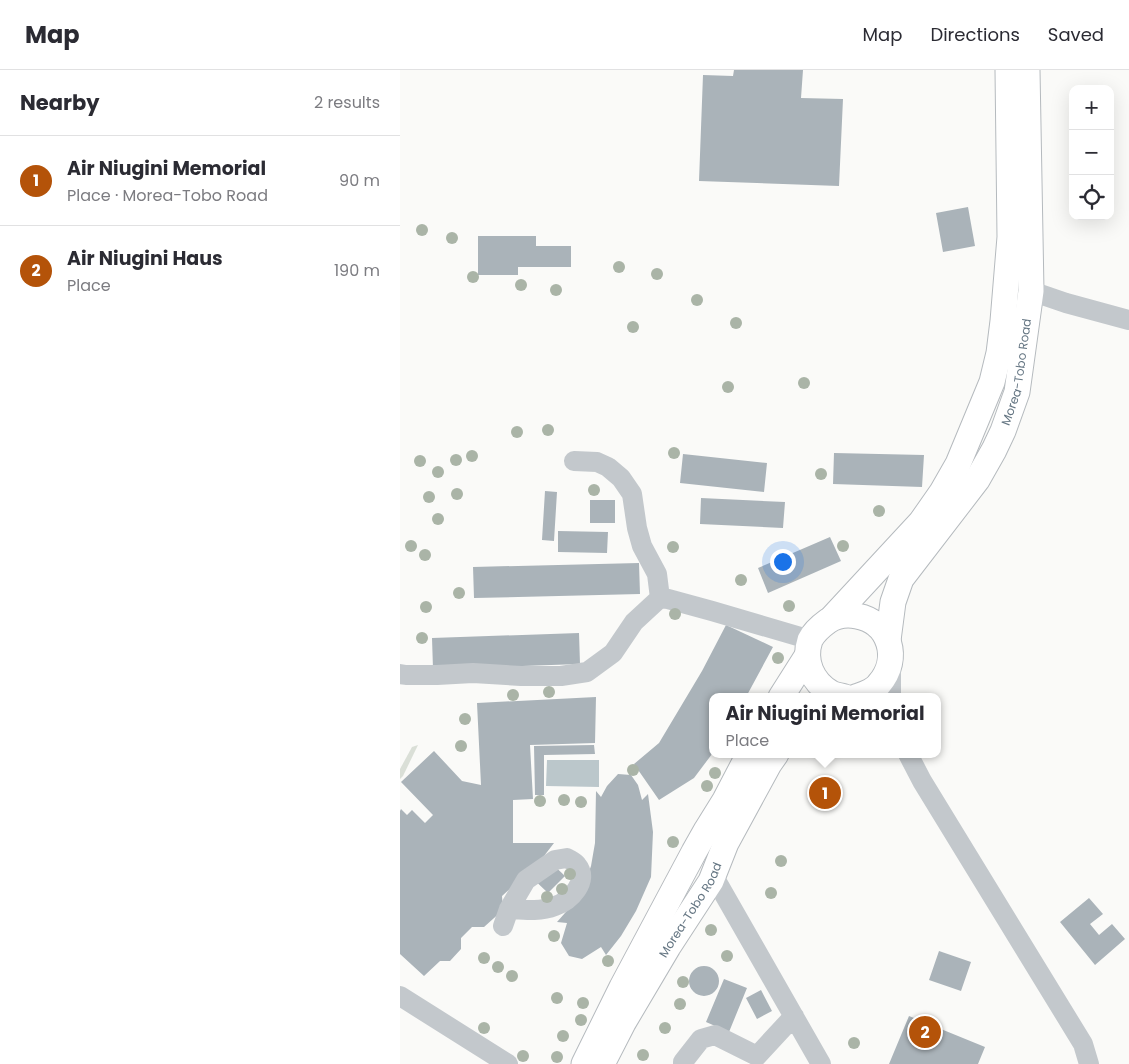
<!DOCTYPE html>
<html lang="en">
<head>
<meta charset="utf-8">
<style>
	:root { --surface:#fff; --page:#f7f7f7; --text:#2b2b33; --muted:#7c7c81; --line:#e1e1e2; --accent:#b45309 }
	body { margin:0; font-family:Poppins,sans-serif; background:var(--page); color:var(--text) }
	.controls { position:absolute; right:15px; top:15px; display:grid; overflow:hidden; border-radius:10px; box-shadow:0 5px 20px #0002 }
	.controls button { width:45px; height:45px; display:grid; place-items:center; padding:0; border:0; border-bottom:1px solid var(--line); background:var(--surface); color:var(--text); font:25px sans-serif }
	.you { position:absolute; left:382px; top:491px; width:18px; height:18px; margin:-12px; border:4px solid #fff; border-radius:50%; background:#1a73e8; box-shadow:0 0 0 8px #1a73e833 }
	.badge { display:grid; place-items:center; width:32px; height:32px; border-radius:50%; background:var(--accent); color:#fff; font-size:16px; font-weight:700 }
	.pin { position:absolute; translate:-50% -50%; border:2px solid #fff; box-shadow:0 1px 5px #0006 }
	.popup { position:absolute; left:309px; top:623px; width:232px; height:65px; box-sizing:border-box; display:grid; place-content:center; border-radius:10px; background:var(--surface); filter:drop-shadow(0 1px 4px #0005); font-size:16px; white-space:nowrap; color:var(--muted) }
	.popup b { font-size:19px; color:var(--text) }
	.popup::after { content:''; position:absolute; left:50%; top:100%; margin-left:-10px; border:10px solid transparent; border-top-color:var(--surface) }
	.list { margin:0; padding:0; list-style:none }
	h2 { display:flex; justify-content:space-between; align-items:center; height:65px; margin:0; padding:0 20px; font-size:21px }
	h2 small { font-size:16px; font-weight:400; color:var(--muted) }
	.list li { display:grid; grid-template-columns:32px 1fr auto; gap:15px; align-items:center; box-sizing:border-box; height:90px; padding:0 20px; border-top:1px solid var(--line) }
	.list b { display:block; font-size:19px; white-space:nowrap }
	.list p { margin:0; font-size:16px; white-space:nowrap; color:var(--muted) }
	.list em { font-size:16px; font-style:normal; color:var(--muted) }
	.icon { flex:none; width:28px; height:28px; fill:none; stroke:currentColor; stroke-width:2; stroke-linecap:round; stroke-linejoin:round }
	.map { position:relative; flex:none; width:729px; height:994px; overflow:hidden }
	header { display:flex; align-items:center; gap:30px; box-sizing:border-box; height:70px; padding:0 25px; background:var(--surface); border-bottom:1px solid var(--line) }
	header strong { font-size:24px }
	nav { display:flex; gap:28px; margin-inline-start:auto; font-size:18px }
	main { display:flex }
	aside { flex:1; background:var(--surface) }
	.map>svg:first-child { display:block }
</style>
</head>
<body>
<header>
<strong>Map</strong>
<nav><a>Map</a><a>Directions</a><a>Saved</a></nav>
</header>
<main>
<aside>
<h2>Nearby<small>2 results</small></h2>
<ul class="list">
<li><span class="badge">1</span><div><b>Air Niugini Memorial</b><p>Place · Morea-Tobo Road</p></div><em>90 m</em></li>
<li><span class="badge">2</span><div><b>Air Niugini Haus</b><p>Place</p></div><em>190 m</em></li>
</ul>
</aside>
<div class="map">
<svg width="729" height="994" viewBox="0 0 729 994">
	<rect width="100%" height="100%" fill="#fafaf8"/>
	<path fill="#dadfd7" d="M18,675L3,706L0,709V699L12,677Z"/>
	<path fill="#bbc7cb" d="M147,690H199V717L146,716Z"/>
	<path fill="#aab3b9" d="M334,0H403L401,28L443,29L439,116L299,111L303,5L333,6Z
		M568,137L575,176L543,182L536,143Z
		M78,166H136V176H171V197H118V205H78Z
		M434,383L524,385L522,417L433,414Z
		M283,384L367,393L364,422L280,413Z
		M145,421L157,422L154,471L142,470Z
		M301,428L385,432L383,458L300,454Z
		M190,430H215V453H190Z
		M158,461L208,462L207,483L158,482Z
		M430,467L441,491L368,523L358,498Z
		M239,493L240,524L74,528L73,497Z
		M326,555L373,577L346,627H312V684L294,708L259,730L234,694L259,673L302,601Z
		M179,563L180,594L33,599L32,568Z
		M196,627L195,673L130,675L133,729L113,730V773H154L144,786L165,806L148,823L127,803L102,826L103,840L84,857H72L61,868V879L50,891H40L24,906L0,884V741L1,739L7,745L12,740L25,753L33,745L1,712L34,681L62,711L81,715L77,633Z
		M194,675L195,684L144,685V725H135L134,676Z
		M218,704L231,705L238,715L242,730L248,724L253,762L251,807L236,841L221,866L206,885L201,877L182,889L169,886L161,873L167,853L157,852L180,826L191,796L195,773L196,721L201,727L207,716Z
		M689,828L703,844L690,854L699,865L712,854L725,869L695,895L660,852Z
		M539,881L571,892L561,921L529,910Z
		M289 911a15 15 0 1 1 30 0a15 15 0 1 1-30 0Z
		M324,909L347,918L329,962L306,952Z
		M361,920L372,941L357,949L346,928Z
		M509,946L585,977L578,994H489Z"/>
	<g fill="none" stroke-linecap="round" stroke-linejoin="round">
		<defs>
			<g id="major">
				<path d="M433,547L521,452L542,422L558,394L592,312L599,283L603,251L610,167L608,0"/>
				<path id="s1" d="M488,570L493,532L501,509L577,410L594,380L603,361L617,322L631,221L627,0"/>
				<path d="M381,627L407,586"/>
				<path d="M445,627C441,626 435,625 431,623C412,612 403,591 410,570C414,562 421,556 428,551C437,545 447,544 457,546C490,552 501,589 479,614C474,621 464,624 456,627"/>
				<path d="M184,994L222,917L294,782L307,759L325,730L349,684"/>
				<path id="s2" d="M202,994L223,953L268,877L311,811L326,773L369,694L376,684"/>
			</g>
		</defs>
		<use href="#major" stroke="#b5babe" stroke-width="27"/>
		<path stroke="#c3c8cc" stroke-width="20" d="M631,221L666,233L729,250
			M174,391L197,392L208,397L221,408L232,424L237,458L242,476L257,504L260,528
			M491,591V627
			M0,604L6,605H37L73,603L121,606H161L187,602L213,583L234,552L260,528L268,529L312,541L411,570
			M508,684L522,711L683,974L689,994
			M313,805L421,994
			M103,856L109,839L126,810L155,790L167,788C170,790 175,792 177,795C190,811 170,831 155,836C140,842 124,840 109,839
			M0,926L108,994
			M283,994V992L301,969L315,965L357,986L394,946"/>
		<use href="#major" stroke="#fff" stroke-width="25"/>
	</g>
	<g fill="#aab4a7">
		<circle cx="22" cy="160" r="6"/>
		<circle cx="52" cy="168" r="6"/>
		<circle cx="219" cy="197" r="6"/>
		<circle cx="257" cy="204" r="6"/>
		<circle cx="73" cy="207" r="6"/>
		<circle cx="121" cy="215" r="6"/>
		<circle cx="156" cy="220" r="6"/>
		<circle cx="297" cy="230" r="6"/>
		<circle cx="336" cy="253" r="6"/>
		<circle cx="233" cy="257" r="6"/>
		<circle cx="404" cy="313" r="6"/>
		<circle cx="328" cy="317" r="6"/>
		<circle cx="148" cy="360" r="6"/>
		<circle cx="117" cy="362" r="6"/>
		<circle cx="274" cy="383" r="6"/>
		<circle cx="72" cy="386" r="6"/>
		<circle cx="56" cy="390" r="6"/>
		<circle cx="20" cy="391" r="6"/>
		<circle cx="38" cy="402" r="6"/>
		<circle cx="421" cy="404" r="6"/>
		<circle cx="194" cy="420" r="6"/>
		<circle cx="57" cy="424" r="6"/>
		<circle cx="29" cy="427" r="6"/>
		<circle cx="479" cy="441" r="6"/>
		<circle cx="38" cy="449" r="6"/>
		<circle cx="11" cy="476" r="6"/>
		<circle cx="443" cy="476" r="6"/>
		<circle cx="273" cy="477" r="6"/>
		<circle cx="25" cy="485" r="6"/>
		<circle cx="341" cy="510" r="6"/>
		<circle cx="59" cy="523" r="6"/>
		<circle cx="389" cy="536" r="6"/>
		<circle cx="26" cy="537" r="6"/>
		<circle cx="275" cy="544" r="6"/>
		<circle cx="22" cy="568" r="6"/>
		<circle cx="378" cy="588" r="6"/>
		<circle cx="149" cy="622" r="6"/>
		<circle cx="113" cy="625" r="6"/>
		<circle cx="65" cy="649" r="6"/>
		<circle cx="61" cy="676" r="6"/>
		<circle cx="233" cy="700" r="6"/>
		<circle cx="315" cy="703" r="6"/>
		<circle cx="307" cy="716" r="6"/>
		<circle cx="164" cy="730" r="6"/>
		<circle cx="140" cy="731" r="6"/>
		<circle cx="181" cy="732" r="6"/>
		<circle cx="273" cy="772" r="6"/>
		<circle cx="381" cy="791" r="6"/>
		<circle cx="170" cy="804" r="6"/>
		<circle cx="162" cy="819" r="6"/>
		<circle cx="371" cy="823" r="6"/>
		<circle cx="147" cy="827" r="6"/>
		<circle cx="311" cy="860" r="6"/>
		<circle cx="154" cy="866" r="6"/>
		<circle cx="327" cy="886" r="6"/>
		<circle cx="84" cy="888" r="6"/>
		<circle cx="208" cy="891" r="6"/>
		<circle cx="98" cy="897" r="6"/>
		<circle cx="112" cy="906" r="6"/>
		<circle cx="283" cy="912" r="6"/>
		<circle cx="157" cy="928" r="6"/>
		<circle cx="183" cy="933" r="6"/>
		<circle cx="280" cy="934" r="6"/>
		<circle cx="181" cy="950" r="6"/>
		<circle cx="84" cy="958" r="6"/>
		<circle cx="265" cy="958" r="6"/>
		<circle cx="163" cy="966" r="6"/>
		<circle cx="454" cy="973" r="6"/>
		<circle cx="243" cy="985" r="6"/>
		<circle cx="123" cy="986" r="6"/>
		<circle cx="157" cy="987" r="6"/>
	</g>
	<g text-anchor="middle" stroke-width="5" stroke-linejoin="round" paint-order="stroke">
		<g font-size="12" fill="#657683" stroke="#fff">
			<text dy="4" stroke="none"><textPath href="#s1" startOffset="304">Morea-Tobo Road</textPath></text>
			<text dy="4" stroke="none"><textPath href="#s2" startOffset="178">Morea-Tobo Road</textPath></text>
		</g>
	</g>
</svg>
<div class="controls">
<button>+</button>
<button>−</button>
<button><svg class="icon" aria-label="locate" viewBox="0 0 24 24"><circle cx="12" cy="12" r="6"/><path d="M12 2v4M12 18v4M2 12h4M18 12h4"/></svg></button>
</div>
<div class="you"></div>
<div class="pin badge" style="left:425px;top:723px">1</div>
<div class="popup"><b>Air Niugini Memorial</b>Place</div>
<div class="pin badge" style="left:525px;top:962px">2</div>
</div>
</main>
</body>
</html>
